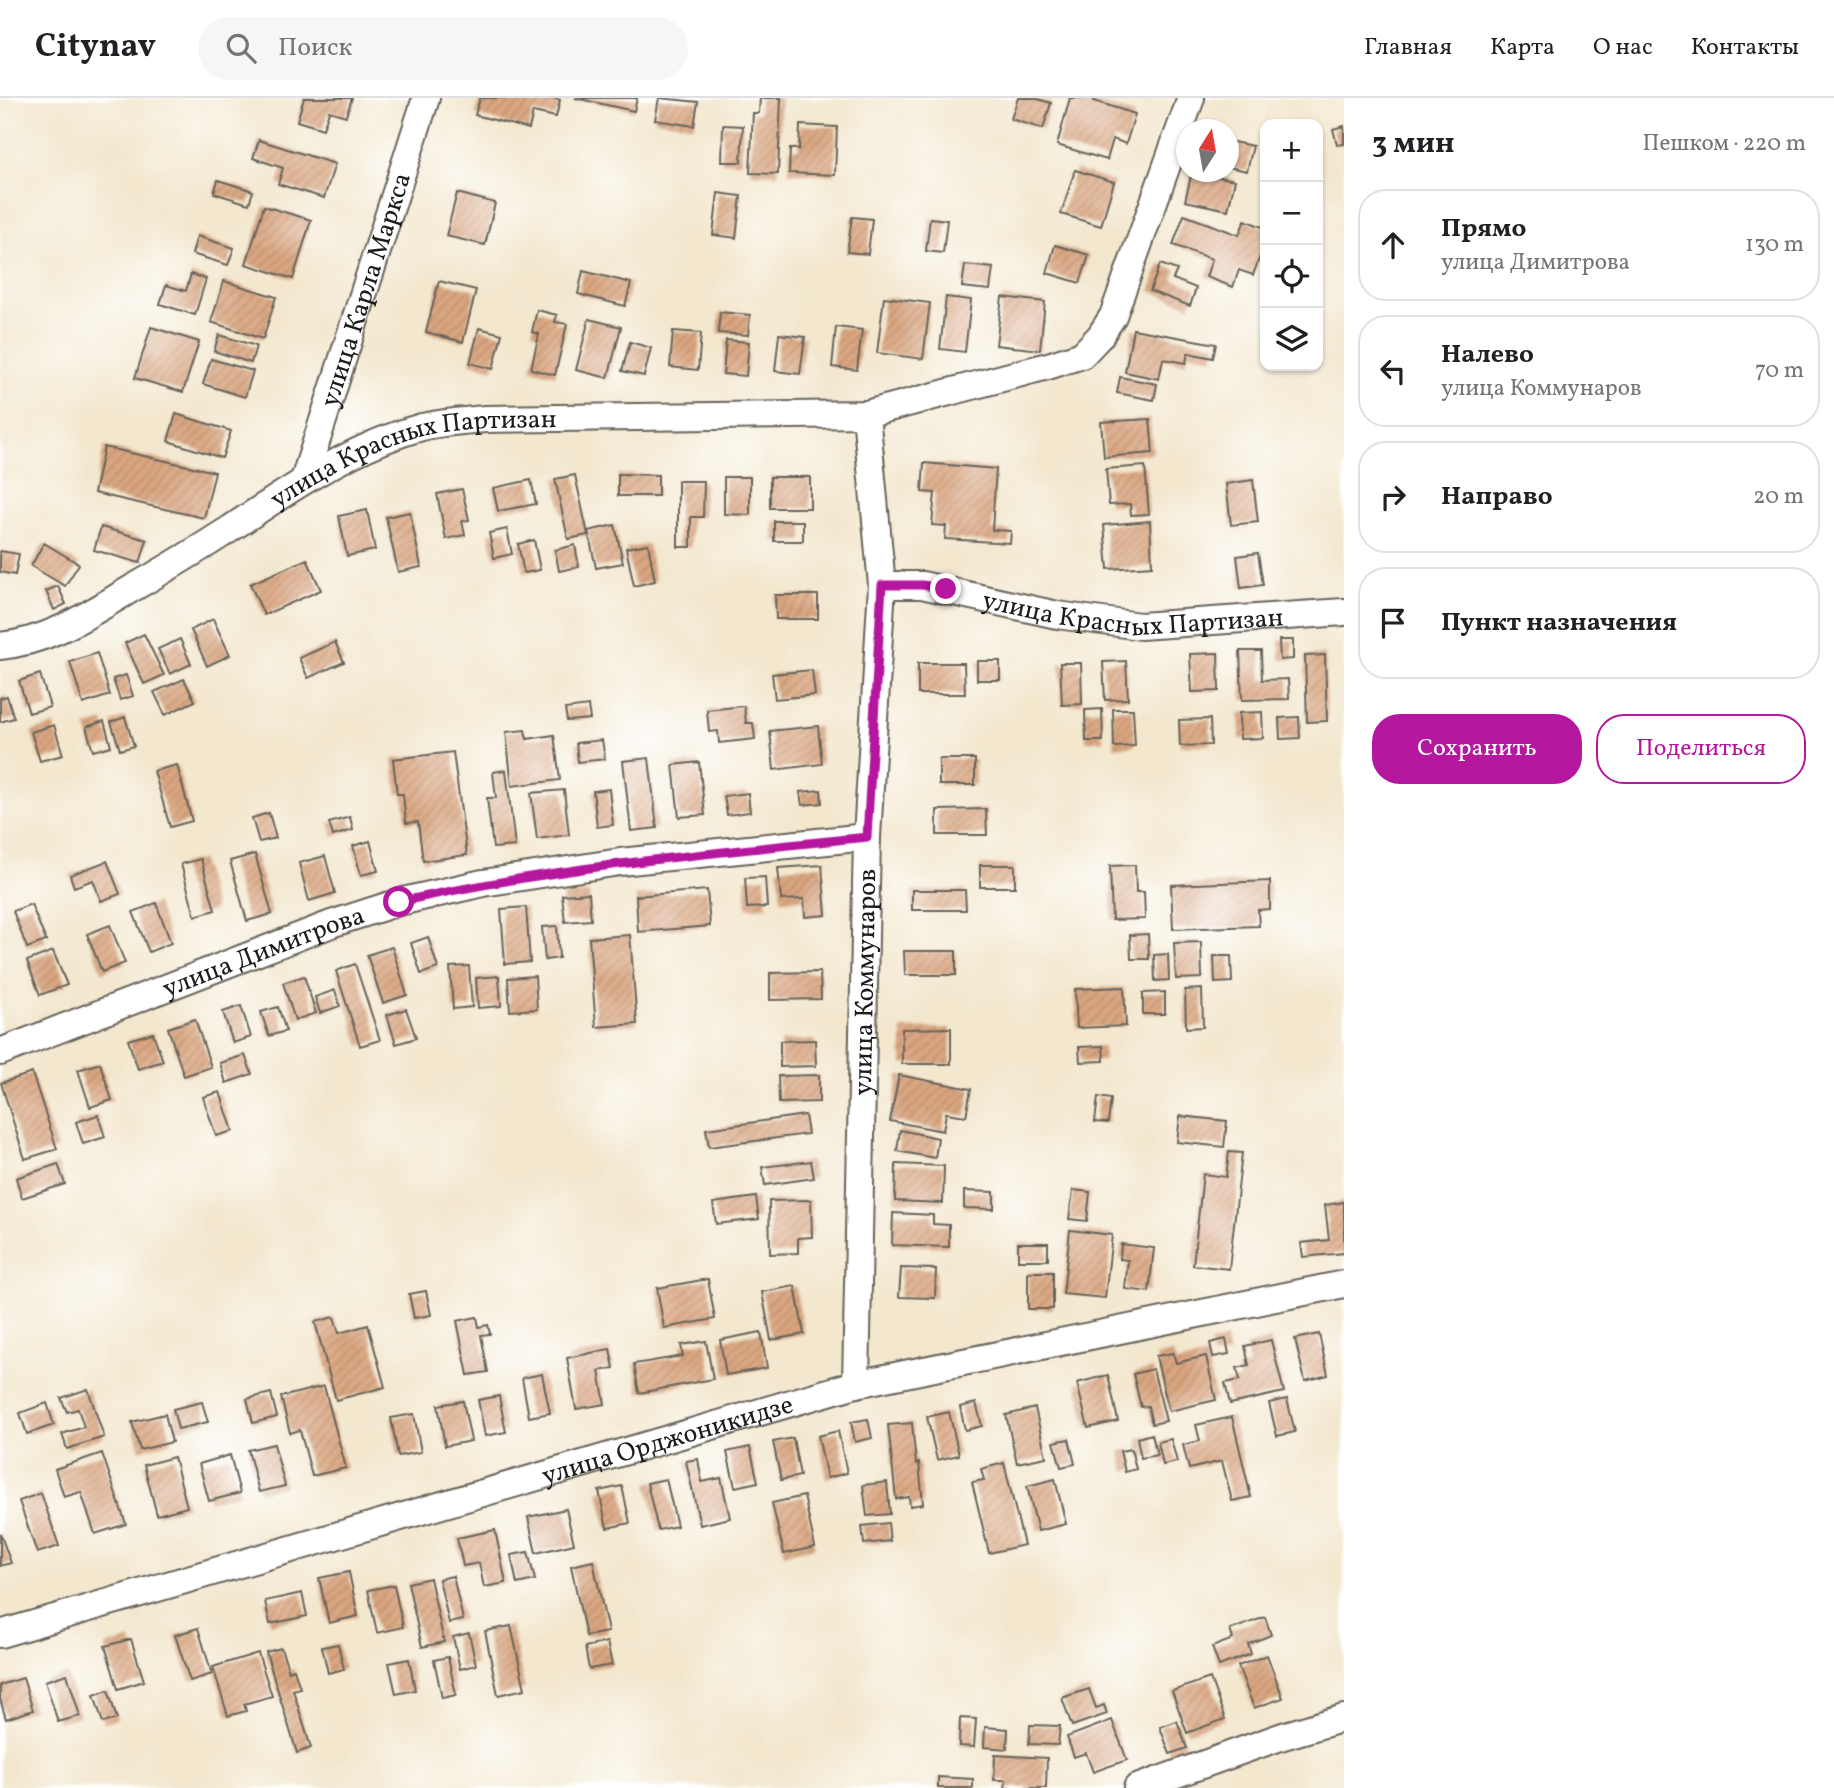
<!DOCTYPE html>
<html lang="ru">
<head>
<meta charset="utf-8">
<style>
	:root { --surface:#fff; --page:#f6f6f6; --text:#202124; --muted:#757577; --line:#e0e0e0; --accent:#b5179e }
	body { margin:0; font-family:Vollkorn,serif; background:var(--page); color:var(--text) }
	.controls { position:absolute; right:21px; top:21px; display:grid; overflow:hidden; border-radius:14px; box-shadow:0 2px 5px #0004 }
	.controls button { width:63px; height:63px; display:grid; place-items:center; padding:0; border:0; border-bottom:2px solid var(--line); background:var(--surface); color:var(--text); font:35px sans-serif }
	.compass { position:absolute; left:1176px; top:21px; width:63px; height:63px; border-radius:50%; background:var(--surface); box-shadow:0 2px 5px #0004; rotate:11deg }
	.stop { position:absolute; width:21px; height:21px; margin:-16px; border:5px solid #b5179e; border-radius:50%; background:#fff }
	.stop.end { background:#b5179e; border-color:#fff; box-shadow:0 2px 7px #0008 }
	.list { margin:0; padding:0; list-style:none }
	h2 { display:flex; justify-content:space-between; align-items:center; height:91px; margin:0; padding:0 28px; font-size:30px }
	h2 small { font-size:23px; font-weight:400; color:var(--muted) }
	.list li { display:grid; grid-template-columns:46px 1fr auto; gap:21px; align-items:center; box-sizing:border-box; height:112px; margin:0 14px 14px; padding:0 14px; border:2px solid var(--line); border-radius:28px }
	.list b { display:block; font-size:26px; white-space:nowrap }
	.list p { margin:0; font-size:23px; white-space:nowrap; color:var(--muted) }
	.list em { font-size:23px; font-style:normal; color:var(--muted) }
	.actions { display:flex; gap:14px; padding:21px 28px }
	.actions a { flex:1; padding:16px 0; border:2px solid var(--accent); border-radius:28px; text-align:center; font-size:24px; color:var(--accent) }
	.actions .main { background:var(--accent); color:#fff }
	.icon { flex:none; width:38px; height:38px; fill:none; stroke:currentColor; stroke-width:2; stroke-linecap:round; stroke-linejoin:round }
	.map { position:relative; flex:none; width:1344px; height:1690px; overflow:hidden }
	header { display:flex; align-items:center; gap:42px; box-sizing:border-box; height:98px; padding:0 35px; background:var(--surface); border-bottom:2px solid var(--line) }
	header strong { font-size:33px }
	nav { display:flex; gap:38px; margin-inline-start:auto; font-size:24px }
	.search { width:490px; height:63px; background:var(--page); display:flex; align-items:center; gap:18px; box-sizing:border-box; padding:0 24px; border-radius:38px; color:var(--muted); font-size:26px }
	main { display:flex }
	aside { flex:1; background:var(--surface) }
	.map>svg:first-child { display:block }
</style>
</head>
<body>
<header>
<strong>Citynav</strong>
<div class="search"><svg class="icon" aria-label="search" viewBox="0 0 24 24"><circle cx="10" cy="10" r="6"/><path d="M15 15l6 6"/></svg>Поиск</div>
<nav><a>Главная</a><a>Карта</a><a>О нас</a><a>Контакты</a></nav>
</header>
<main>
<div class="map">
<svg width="1344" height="1690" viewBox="0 0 1344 1690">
	<defs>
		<pattern id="building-hatch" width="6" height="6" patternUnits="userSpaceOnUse" patternTransform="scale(1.75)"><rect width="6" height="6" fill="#daa680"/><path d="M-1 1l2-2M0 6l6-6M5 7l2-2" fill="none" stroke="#ba8e6e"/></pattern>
	</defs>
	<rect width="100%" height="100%" fill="#fff"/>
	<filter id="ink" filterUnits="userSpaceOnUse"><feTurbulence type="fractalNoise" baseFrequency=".0143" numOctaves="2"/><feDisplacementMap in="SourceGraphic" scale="14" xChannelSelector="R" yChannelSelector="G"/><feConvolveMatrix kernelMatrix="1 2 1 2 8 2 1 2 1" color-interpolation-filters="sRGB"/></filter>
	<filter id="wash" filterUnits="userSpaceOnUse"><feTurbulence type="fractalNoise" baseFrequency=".00686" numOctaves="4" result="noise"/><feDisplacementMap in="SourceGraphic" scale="28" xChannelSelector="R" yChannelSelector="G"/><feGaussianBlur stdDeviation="1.57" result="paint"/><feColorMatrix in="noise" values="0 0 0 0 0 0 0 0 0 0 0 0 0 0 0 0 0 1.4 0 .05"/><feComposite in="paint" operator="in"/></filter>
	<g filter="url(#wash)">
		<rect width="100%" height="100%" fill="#f3e7ce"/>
		<g id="blocks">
			<path fill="url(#building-hatch)" d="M304,0H352L346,18L329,13L323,31L297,23Z
				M480,0H553L560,2L556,19L533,14L529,31L475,17Z
				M575,0H637L634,13Z
				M659,0L698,4L694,28L655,22Z
				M760,0H781L778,76L750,75L753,15H759Z
				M1018,0H1034L1051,5L1043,31L1011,21Z
				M1070,0H1095L1094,3L1135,16L1126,46L1113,41L1107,62L1057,47Z
				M723,27L743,28L741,64H722Z
				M800,27L837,29L835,77L789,75L790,51H799Z
				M1344,28V46L1337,47L1333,31Z
				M259,42L335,66L324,100L278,86L283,70L253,60Z
				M1228,43L1253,48L1247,73L1228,69Z
				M1075,72L1114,84L1101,128L1061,116Z
				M1192,74L1235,82L1228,112L1185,103Z
				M218,82L253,93L249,106L214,95Z
				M457,95L495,105L485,147L446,138Z
				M718,95L741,98L736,140L713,137Z
				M264,108L311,122L293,181L246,166Z
				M1184,117L1239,137L1245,122L1265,130V145L1253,177L1239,172L1233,189L1206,179L1212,161L1173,147Z
				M852,119L872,121L868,156L847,154Z
				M930,120L947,122L943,155L926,153Z
				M197,138L234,150L228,167L192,156Z
				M1055,147L1089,157L1080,185L1047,175Z
				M1160,166L1177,172L1173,181L1196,190L1190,208L1150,193Z
				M965,167L993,170L990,192L962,189Z
				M583,173L631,185L625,208L578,196Z
				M191,176L206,181L195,217L160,206L166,187L186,193Z
				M224,183L276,199L263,241L211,224Z
				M439,183L476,192L463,244L426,234Z
				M884,199L930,205L923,261L877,255Z
				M946,199L971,202L965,254L940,251Z
				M1002,199L1045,204L1040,252L996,247Z
				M537,212L557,217L555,224L567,226L555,277L531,271L539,236L532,234Z
				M720,214L750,217L748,237L718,235Z
				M589,221L621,229L608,280L576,272Z
				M151,229L199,244L183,294L135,280Z
				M836,229L862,232L857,272L832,269Z
				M479,230L502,236L493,271L470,265Z
				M1133,231L1216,246L1213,260L1188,255L1186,265L1163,261L1159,281L1125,274Z
				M673,233L701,235L698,272L670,269Z
				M779,236L805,239L800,276L775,273Z
				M219,237L256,248L251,265L214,253Z
				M726,242L749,244L746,278L723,276Z
				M630,244L651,250L644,278L622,273Z
				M211,261L253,273L245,299L203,286Z
				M1120,279L1157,286L1154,302L1117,295Z
				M176,316L231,333L222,360L168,343Z
				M1150,321L1153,355L1104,359L1101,324Z
				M104,349L215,374L204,420L94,395Z
				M924,365L996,371L992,432L1011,433L1010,445L945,441L946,428L932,427L935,395L922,394Z
				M1145,368L1149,416L1131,417L1130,406L1109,407L1106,371Z
				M618,376L658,377V398H618Z
				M575,377L588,437L568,441L555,381Z
				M724,379H750V417L724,416Z
				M770,379H810V410H770Z
				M531,382L536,406L498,413L493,390Z
				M1253,382L1258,424L1231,427L1226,386Z
				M678,383H704L703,419H691V449H678Z
				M462,391L469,422L462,423L465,437L446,441L437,396Z
				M367,412L375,452L347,458L339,418Z
				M410,414L421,469L398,474L386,419Z
				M774,423H803V443H774Z
				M1150,423L1152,468L1108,471L1104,427Z
				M615,427L623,465L596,470L588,433Z
				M101,429L147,442L140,465L94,452Z
				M507,431L512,456L494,460L489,435Z
				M534,442L540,472L524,475L518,446Z
				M44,445L79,466L65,488L31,468Z
				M648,446L655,483L634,488L626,450Z
				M575,447L579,469L559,473L555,452Z
				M0,453L19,456L15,477L0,474Z
				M1258,455L1263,487L1241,490L1237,458Z
				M307,461L321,492L264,517L250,486Z
				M58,488L66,506L54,512L46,493Z
				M775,497H818V521H776Z
				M213,521L230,557L207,568L191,532Z
				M144,536L164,577L144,586L125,545Z
				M180,541L191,566L170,576L158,551Z
				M1279,542H1293V561L1280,562Z
				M335,544L344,564L308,580L299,560Z
				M1240,553H1261L1262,582L1288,581L1289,601L1242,602Z
				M97,555L110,597L83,606L70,564Z
				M1218,555L1219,593L1192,594L1190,556Z
				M1325,557L1327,623L1307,624L1305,558Z
				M977,563H1000V582H977Z
				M1126,563L1128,601L1105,602L1103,564Z
				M918,565H964L965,596H918Z
				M1060,565H1081L1082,606L1062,607Z
				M812,572L815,597L775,601L772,576Z
				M40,576L50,609L29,615L19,583Z
				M126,577L133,598L120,602L113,581Z
				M184,581L195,603L165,617L154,594Z
				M7,598L14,620L0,624V600Z
				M588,608L590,621L567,623L565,611Z
				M744,608L746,625H753L755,641L719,645L718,633L709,634L707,612Z
				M1102,611L1103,643H1086L1085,612Z
				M1113,611H1133L1135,648L1114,649Z
				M1262,614L1263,640L1240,641L1239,615Z
				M125,619L134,648L120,652L111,624Z
				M1299,619L1300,640L1280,641L1279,620Z
				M1210,621L1211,647L1180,648L1179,622Z
				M104,623L111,648L93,653L86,629Z
				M54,627L63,657L40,663L31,634Z
				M818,628L822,666L774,672L770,633Z
				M525,632L527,641L554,637L560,682L512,688L506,634Z
				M602,642L605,661L578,664L576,645Z
				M453,654L467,757L423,763L418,724L406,725L403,696H397L393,661Z
				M649,660L657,730L631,733L623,663Z
				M939,661H975V687H939Z
				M699,664L705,717L679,719L673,667Z
				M177,667L192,723L170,729L154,673Z
				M506,672L515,748L493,750L487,700H496L493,674Z
				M609,691L613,727L597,729L593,693Z
				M564,692L569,737L537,741L531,695Z
				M821,692L822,705L802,707L800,694Z
				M748,695L750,714L727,717L724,698Z
				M986,711L987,737H937V712Z
				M269,715L276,740L259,744L252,720Z
				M350,719L353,732L333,738L329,725Z
				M370,743L378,773L361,777L353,748Z
				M255,756L272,816L247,823L230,763Z
				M325,758L335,795L309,803L299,765Z
				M201,761L215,812L195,818L181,766Z
				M107,763L120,796L101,803L93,782L74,789L70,777Z
				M822,767L826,817L805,819L804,801L781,802L778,770Z
				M980,767H1015V789H980Z
				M1135,767L1136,794H1144L1145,821L1112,822L1110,768Z
				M765,779L767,809L747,810L745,780Z
				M1270,783V811L1258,812L1259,828L1173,831L1171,787Z
				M707,792L710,828L638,834L636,798Z
				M912,792H965L966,812H912Z
				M589,795L591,822L565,824L562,797Z
				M156,805L171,845L149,854L133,814Z
				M31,806L46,843L27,850L13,813Z
				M526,809L530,864L505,866L501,811Z
				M110,827L125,865L102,874L87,836Z
				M557,828L559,860L545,862L542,829Z
				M1148,836L1149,861H1131L1130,837Z
				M630,837L637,926L596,929L589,840Z
				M428,839L438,870L421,876L411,845Z
				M1201,844L1202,880L1176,881L1174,845Z
				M392,849L407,897L383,905L367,857Z
				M53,853L67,887L40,897L27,863Z
				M904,853H956V877H905Z
				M1168,856L1169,882L1155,883L1154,857Z
				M1214,858H1231L1232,884L1215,885Z
				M355,866L380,942L360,948L336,873Z
				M469,868L472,909L453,911L450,869Z
				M820,874L821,901L770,902V875Z
				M304,878L316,915L295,922L283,885Z
				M499,878L501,908L478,910L476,880Z
				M535,878L537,911L510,913L508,880Z
				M1124,889L1126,928L1077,930L1075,891Z
				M1202,891L1203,929L1186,930L1185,892Z
				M335,892L340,908L320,915L315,899Z
				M1165,894V916H1143V895Z
				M241,908L251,939L233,945L223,914Z
				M278,909L286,933L269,938L261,914Z
				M406,911L416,940L396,946L387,917Z
				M195,921L211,969L184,978L168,930Z
				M951,930V966H902V931Z
				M153,935L163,963L138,971L128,942Z
				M815,942L816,968L780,969V943Z
				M1103,948L1104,963L1080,964L1079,949Z
				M245,957L252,976L226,985L220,965Z
				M100,965L112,1002L90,1009L78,972Z
				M32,975L57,1051L25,1061L1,985Z
				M819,977V1004L779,1005L778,978Z
				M899,977L971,991L966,1018L946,1015L943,1033L890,1023Z
				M220,994L233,1033L216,1038L203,999Z
				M1098,999L1111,1001L1108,1025L1095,1024Z
				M98,1017L105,1039L83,1046L76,1024Z
				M805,1017L808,1036L709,1049L706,1031Z
				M1180,1018L1227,1023L1224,1049L1177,1044Z
				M900,1032L938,1040L935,1060L897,1053Z
				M1229,1054L1242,1055L1229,1171L1193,1167L1203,1076L1226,1079Z
				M811,1063L814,1080L765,1087L762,1069Z
				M58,1066L65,1086L22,1100L16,1080Z
				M896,1066L944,1068L943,1105L895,1103Z
				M1073,1092L1090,1094L1087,1123L1069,1121Z
				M964,1093L994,1094V1111L964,1110Z
				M756,1099L759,1121L716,1126L713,1105Z
				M811,1102L812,1139L798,1140V1155L770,1156L769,1103Z
				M1344,1104V1155L1303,1159L1301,1145L1329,1142L1325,1107Z
				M893,1115L933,1117V1126L949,1127V1149L892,1147Z
				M1070,1132L1112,1137L1105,1200L1063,1196Z
				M1018,1145H1048V1162H1018Z
				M1121,1146L1154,1150L1149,1194L1125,1191L1128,1162L1120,1161Z
				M901,1170L936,1171L935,1200L899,1199Z
				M1028,1174H1053V1211H1028Z
				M708,1181L715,1221L664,1230L657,1190Z
				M795,1188L804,1236L771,1242L762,1194Z
				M426,1193L431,1217L414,1220L409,1196Z
				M334,1219L339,1235L368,1227L385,1289L336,1302L315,1224Z
				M477,1219L479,1229L488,1227L490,1236L481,1237L488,1274L468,1277L457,1223Z
				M761,1234L767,1270L726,1277L720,1242Z
				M1319,1236L1328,1277L1305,1283L1295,1241Z
				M1226,1241L1229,1256L1213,1259L1210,1245Z
				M1271,1242L1284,1294L1230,1306L1225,1285L1240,1282L1237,1270L1249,1267L1245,1248Z
				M706,1243L713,1281L639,1295L634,1266L683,1258L681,1247Z
				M610,1251L614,1270L599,1273L605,1306L576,1311L567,1260Z
				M1173,1255L1176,1265L1206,1258L1216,1302L1169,1313L1156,1258Z
				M1153,1271L1166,1323L1152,1326L1148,1308L1141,1309L1133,1276Z
				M542,1276L550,1315L529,1319L522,1280Z
				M1108,1277L1118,1323L1088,1330L1077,1285Z
				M324,1288L346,1370L312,1378L300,1332L290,1335L281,1299Z
				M88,1291L104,1339L67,1351L62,1336L84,1329L78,1311L67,1314L61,1300Z
				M271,1295L277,1319L253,1325L247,1301Z
				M499,1298L506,1334L485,1338L478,1302Z
				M1287,1301L1295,1334L1277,1338L1269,1305Z
				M463,1303L471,1343L445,1348L438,1307Z
				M202,1304L208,1324L178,1331L173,1311Z
				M47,1305L54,1327L27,1336L20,1315Z
				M976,1305L982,1328L965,1332L960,1309Z
				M1035,1310L1046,1359L1017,1365L1006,1317Z
				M949,1314L959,1357L937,1362L927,1319Z
				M165,1316L172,1344L140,1352L132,1324Z
				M414,1316L421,1354L398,1358L391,1320Z
				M1232,1319L1251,1399L1232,1403L1222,1363L1189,1371L1183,1347L1200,1343L1196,1327Z
				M868,1321L872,1340L855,1344L851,1324Z
				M912,1325L916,1366L919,1365L923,1406L910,1408L909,1399L896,1401L888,1327Z
				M838,1333L847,1375L827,1380L818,1338Z
				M1152,1336L1157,1357L1141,1360L1137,1340Z
				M793,1340L800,1378L781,1382L773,1344Z
				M1069,1341L1075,1366L1061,1369L1054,1344Z
				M1171,1341L1177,1364L1163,1367L1158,1344Z
				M274,1346L285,1388L259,1394L248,1352Z
				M750,1349L758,1384L735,1389L727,1354Z
				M1131,1351L1136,1371L1125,1374L1120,1353Z
				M102,1355L126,1426L95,1436L81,1394L64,1399L55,1371Z
				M230,1357L240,1395L209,1403L199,1366Z
				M174,1359L187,1409L157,1417L144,1367Z
				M698,1361L702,1384L721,1380L730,1420L700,1427L686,1363Z
				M1004,1365L1024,1447L989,1455L972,1384L984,1382L981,1371Z
				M666,1381L677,1428L658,1432L647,1385Z
				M1055,1381L1066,1426L1038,1433L1027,1388Z
				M887,1384L890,1416L867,1418L863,1387Z
				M622,1388L630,1425L607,1430L599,1393Z
				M41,1395L59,1448L37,1455L19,1403Z
				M804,1398L815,1449L784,1456L772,1405Z
				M566,1411L574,1446L536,1455L528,1419Z
				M888,1425L890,1443L864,1446L862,1428Z
				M495,1432L506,1485L484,1489L479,1465L463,1468L457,1440Z
				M0,1435L11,1465L0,1468Z
				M528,1454L535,1482L517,1486L511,1457Z
				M593,1463L608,1534L586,1538L571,1468Z
				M349,1474L358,1518L329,1525L319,1480Z
				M453,1478L463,1522L449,1525L439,1481Z
				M430,1480L444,1544L422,1549L408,1485Z
				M394,1487L403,1529L377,1535L368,1492Z
				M302,1495L307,1518L270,1526L265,1503Z
				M1265,1519L1271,1537L1248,1546L1251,1556L1219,1568L1212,1549L1233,1541L1230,1532Z
				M511,1528L525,1591L498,1597L485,1533Z
				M198,1530L212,1576L190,1583L175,1537Z
				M469,1535L476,1567L460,1571L453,1539Z
				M131,1541L144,1583L118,1591L105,1548Z
				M607,1544L612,1567L589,1571L585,1549Z
				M338,1546L344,1571L328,1575L322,1549Z
				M281,1550L289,1573L294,1571L300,1590L293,1592L311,1650L297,1655L266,1554Z
				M258,1555L272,1598L244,1606L246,1613L228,1618L213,1569Z
				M1267,1557L1283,1600L1254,1610L1238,1568Z
				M448,1559L456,1597L442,1600L434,1562Z
				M409,1561L415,1592L396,1596L389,1565Z
				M67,1576L80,1618L58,1624L45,1583Z
				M23,1580L33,1612L6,1621L0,1601V1587Z
				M1210,1580L1225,1621L1187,1635L1172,1593Z
				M1089,1591L1096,1610L1104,1607L1107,1616L1072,1628L1062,1600Z
				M108,1592L117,1621L103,1625L94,1597Z
				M960,1620L976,1621L974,1649L959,1648Z
				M1112,1622L1127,1662L1093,1674L1086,1655L1074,1659L1067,1639Z
				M1177,1623L1187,1650L1170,1656L1160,1629Z
				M1030,1627L1060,1628L1058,1647L1029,1646Z
				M985,1629L1008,1631L1007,1651L984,1649Z
				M995,1657L1047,1660L1046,1690H1005L1006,1682H994Z
				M938,1679L973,1681V1690H938Z"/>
		</g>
	</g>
	<g filter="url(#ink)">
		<use href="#blocks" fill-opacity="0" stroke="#67635a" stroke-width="2"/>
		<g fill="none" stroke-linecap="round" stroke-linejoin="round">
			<defs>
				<g id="minor">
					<path id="s1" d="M304,382L426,0"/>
					<path id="s2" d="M882,487H922L1057,517L1140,528L1344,514"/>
					<path id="s3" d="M0,548C49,543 84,519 126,494C161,474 196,453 230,431C290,391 352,348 422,329C443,324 464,323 485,321L866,316L1048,268L1082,257L1100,238L1113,218L1191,0"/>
					<path id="s4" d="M0,954L331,826L399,804L483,785L620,764L867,739"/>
					<path id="s5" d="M856,1286L867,739L882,487L866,316"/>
					<path id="s6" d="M0,1536L856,1286L1344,1186"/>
					<path d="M1137,1690L1283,1638L1344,1620"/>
				</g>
			</defs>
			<use href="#minor" stroke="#67635a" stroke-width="30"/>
			<use href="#minor" stroke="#fff" stroke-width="26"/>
		</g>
	</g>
	<g fill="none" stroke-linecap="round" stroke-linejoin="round" filter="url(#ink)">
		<path stroke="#b5179e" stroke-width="9" d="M399,804C555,769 709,755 867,739L882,487H922L946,491"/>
	</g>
	<g text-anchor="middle" stroke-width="5" stroke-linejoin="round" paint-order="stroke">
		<g font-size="26" fill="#1c1c1c" stroke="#fff">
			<text dy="9" stroke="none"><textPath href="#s1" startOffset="200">улица Карла Маркса</textPath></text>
			<text dy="9" stroke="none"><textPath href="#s3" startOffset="462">улица Красных Партизан</textPath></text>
			<text dy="9" stroke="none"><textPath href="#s2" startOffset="254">улица Красных Партизан</textPath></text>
			<text dy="9" stroke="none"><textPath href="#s4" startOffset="282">улица Димитрова</textPath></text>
			<text dy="9" stroke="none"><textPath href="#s5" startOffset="402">улица Коммунаров</textPath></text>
			<text dy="9" stroke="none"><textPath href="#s6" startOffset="695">улица Орджоникидзе</textPath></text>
		</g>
	</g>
</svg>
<div class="controls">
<button>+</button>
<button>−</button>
<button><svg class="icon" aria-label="locate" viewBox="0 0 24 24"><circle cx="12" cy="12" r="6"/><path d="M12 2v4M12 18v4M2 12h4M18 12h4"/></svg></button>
<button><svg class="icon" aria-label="layers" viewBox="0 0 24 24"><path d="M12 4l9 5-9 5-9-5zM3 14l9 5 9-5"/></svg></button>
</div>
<svg class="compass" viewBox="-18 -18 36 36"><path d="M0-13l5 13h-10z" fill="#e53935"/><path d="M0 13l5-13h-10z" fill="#757577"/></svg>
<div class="stop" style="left:399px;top:804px"></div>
<div class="stop end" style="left:946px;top:491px"></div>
</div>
<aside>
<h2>3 мин<small>Пешком · 220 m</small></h2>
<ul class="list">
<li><svg class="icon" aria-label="ahead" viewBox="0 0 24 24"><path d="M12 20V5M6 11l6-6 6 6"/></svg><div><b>Прямо</b><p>улица Димитрова</p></div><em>130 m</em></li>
<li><svg class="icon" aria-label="left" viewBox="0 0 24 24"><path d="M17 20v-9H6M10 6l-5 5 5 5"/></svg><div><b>Налево</b><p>улица Коммунаров</p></div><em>70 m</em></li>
<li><svg class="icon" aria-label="right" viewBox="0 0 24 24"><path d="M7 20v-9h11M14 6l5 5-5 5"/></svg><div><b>Направо</b></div><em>20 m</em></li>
<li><svg class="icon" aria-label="arrive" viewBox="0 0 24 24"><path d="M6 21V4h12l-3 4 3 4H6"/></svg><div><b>Пункт назначения</b></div></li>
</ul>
<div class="actions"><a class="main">Сохранить</a><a>Поделиться</a></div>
</aside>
</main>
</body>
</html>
